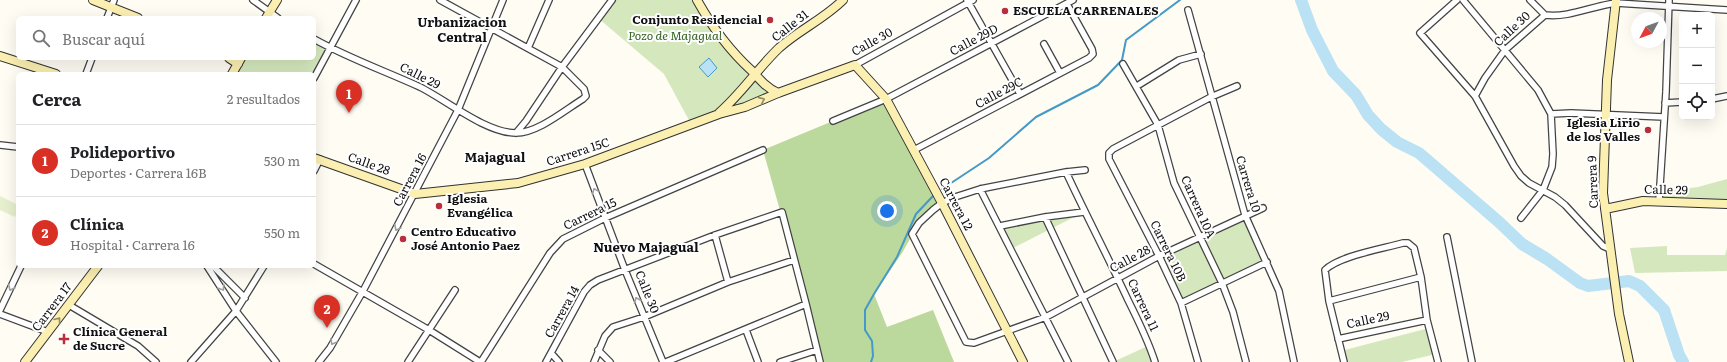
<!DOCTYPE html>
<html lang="es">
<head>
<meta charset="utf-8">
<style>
	:root { --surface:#fff; --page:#f2f2f2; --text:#202124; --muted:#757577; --line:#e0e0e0; --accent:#d93025 }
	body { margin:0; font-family:Literata,serif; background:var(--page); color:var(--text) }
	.controls { position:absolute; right:12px; top:12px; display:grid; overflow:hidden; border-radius:6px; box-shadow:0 4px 16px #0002 }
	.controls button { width:36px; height:36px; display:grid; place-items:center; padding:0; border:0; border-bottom:1px solid var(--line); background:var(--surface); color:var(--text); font:20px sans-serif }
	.compass { position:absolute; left:1631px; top:12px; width:36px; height:36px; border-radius:50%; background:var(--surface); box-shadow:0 4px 16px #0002; rotate:229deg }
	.you { position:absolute; left:887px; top:211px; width:14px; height:14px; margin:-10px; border:3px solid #fff; border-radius:50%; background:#1a73e8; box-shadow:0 0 0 6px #1a73e833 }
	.badge { display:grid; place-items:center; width:26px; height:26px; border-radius:50%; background:var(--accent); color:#fff; font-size:13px; font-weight:700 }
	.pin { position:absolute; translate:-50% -33px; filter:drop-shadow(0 1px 2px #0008) }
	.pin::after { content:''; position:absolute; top:21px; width:14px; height:12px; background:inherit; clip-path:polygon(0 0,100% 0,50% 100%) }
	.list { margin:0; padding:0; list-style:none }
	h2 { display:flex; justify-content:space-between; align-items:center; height:52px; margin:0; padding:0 16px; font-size:17px }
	h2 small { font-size:13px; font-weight:400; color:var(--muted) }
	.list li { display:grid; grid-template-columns:26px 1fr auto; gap:12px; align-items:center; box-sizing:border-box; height:72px; padding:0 16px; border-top:1px solid var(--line) }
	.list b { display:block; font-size:15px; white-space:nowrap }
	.list p { margin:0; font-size:13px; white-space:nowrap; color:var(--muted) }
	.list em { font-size:13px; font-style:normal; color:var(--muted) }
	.icon { flex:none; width:22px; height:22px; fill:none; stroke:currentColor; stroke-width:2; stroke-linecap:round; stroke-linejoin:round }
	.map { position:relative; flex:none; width:1727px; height:362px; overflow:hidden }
	.search { position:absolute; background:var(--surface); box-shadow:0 4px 16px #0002; left:16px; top:16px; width:300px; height:44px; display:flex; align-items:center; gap:10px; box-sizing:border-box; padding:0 14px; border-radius:6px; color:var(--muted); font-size:15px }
	.panel { position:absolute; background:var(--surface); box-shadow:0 4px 16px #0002; left:16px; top:72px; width:300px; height:196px; border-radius:6px }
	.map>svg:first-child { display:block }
</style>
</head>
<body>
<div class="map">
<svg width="1727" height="362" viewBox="0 0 1727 362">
	<rect width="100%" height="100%" fill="#fefcf3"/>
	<path fill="#d5e8bd" d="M612,0H697L715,30L778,93L691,124L664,74L598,18Z
		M314,39L330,48L314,74H232L242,58H314Z
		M1727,179V203L1659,201L1660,192L1698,187Z
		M1084,212L1011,249L1000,226Z
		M1245,215L1267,262L1181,303L1159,256Z
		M1667,246V255H1725L1727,248V271L1635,273L1630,248Z
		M1429,328L1436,354L1402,362H1344L1341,351Z
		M1150,345L1154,362H1113Z"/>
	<path fill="#bbd89d" d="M886,99L942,203L919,223L902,253L874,294L887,327L933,310L954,362H819L794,260L763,150Z"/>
	<path fill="#e6f0cf" d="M0,196L18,205V210L15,217L0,210Z"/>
	<path fill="#bae1f4" stroke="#4499c7" d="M709,58L717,68L708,77L699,67Z"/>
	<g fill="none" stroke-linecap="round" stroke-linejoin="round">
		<path stroke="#4499c7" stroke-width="2" d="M942,189L989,158L1036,117L1098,85L1122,60L1126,40L1180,0
			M871,362L873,356L872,341L865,330V310L874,294L897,257L916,214L933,196"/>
		<path stroke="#bae1f4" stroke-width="12" d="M1301,0L1312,30L1333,71L1356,95L1368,115L1381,129L1397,142L1419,153L1499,222L1522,244L1547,259L1580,283L1588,286L1629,281L1640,286L1664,310L1679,355L1683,362"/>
		<defs>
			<path id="street" d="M253,0L278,18
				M967,0L1020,94
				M1457,0L1420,33L1475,96L1514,166L1521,176L1529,183L1555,197L1565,205L1603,246L1610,249
				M1463,0L1538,90L1551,114L1553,154L1552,167L1543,190L1521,218
				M1530,0L1545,15
				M1188,10L1245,215L1279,291L1294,362
				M107,18L114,0
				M314,39C348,58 385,71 420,87C446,100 486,133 516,133C538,133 565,110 583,99L586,96L584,89L562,67L440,0
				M1044,44L1060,73
				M528,48L549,0
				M1123,64L1158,125L1174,183L1222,283L1233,312L1246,362
				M855,65L973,0
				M86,74L92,58
				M314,78L356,0
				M1137,86L1179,60L1201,54
				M1475,96L1485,78L1505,50L1545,15C1569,18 1592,6 1616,3L1727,10
				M1712,99L1727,96
				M1665,103L1682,102
				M1551,114L1571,113L1664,117
				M833,121L886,99L1073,0
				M516,133L526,121L562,67L612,0
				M0,145L18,147
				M914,150L1089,58L1093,54L1092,49L1067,4
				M585,164L625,270L663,362
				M1085,170L1066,172L980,189L955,197L942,203L933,210L919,223L912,234L966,342L974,343L1046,317L1159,256L1263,208
				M314,171L320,159
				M1066,172C1086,215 1108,257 1128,300C1138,320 1148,340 1155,362
				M980,189L1068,362
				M1659,201L1666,92L1669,0
				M1045,217L1113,362
				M1000,226L1045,217L1084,212
				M715,235L728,282
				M1447,237L1472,362
				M314,264L429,330L480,362
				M207,266L236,311L276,362
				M213,266L245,298
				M1329,301L1421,277
				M1181,303L1267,262
				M69,305L138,346L156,362
				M0,310L21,266
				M0,314L48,332
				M746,330L758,362
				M1338,339L1427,320
				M598,350L610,362
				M551,353L559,362
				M191,362L236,311L264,266
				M319,362L330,348L363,291L458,110L503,0
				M408,362L455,290
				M481,362L550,253L563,239L605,218L763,150
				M546,362L584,292L590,285L598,280L715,235L782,212L806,304L820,362
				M594,362L605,336L613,327L644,317L728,282L794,260
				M666,362L806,304
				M780,362L817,350
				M1198,362L1181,303L1159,256L1109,159V153L1113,149L1211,97L1237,86
				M1344,362L1329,301L1325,270C1339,256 1382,249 1403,243H1408L1414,248L1421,277L1427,320L1438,362"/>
			<path id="secondary" d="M93,0L138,18
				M697,0C712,27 729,50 752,71C760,80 767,88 778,93
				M1616,0L1607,80L1603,193L1619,314L1629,362
				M266,18L277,0
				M0,56L56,74
				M229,58L238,64
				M232,74L241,58
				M719,113C742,93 758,68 779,48C799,30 824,19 843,0
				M314,158L415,194L518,183L585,164L719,114L745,107L778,93L855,65L886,99L942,203L1023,362
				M1605,209L1643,201L1727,204
				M25,362L98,266"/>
		</defs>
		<use href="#street" stroke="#434343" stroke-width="8"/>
		<use href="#secondary" stroke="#323232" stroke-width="10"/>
		<use href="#street" stroke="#fff" stroke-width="5.5"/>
		<use href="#secondary" stroke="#fbefb1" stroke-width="8"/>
	</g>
	<defs><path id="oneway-chevron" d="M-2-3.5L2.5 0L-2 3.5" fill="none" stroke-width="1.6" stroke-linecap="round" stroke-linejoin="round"/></defs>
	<g stroke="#918b69">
		<use href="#oneway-chevron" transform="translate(762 100) rotate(-24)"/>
		<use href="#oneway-chevron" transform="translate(58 320) rotate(-52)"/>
	</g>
	<g stroke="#9f9f9f">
		<use href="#oneway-chevron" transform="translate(595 191) rotate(-111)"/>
		<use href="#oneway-chevron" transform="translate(397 228) rotate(118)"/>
		<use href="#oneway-chevron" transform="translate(11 288) rotate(116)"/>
		<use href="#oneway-chevron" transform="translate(222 288) rotate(57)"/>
		<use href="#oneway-chevron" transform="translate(637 300) rotate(-112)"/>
		<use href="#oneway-chevron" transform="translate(333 342) rotate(120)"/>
	</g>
	<g fill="#ba2d3b" stroke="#fff" stroke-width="1.5">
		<circle cx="1005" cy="11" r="4"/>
		<circle cx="770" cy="20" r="4"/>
		<circle cx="1648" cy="130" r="4"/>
		<circle cx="439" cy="206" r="4"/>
		<circle cx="403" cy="239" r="4"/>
		<path d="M62 333h4v4h4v4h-4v4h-4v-4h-4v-4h4z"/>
	</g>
	<g text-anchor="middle" stroke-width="4" stroke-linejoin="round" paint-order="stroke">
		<g font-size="12" font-weight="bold" fill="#101010" stroke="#fff" text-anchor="start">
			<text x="1013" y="15">ESCUELA CARRENALES</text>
			<text x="762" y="24" text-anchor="end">Conjunto Residencial</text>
			<text x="1640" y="127" text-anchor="end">Iglesia Lirio<tspan x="1640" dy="14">de los Valles</tspan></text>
			<text x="447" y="203">Iglesia<tspan x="447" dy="14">Evangélica</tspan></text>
			<text x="411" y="236">Centro Educativo<tspan x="411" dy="14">José Antonio Paez</tspan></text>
			<text x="73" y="336">Clínica General<tspan x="73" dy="14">de Sucre</tspan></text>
		</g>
		<g font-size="12" fill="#101010" stroke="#fff">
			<text transform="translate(790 26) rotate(-38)" y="4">Calle 31</text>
			<text transform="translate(1512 29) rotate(-43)" y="4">Calle 30</text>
			<text transform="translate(974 40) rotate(-28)" y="4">Calle 29D</text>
			<text transform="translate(872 42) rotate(-29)" y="4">Calle 30</text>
			<text transform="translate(420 76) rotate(27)" y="4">Calle 29</text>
			<text transform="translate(999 93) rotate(-28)" y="4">Calle 29C</text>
			<text transform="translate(578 152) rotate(-18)" y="4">Carrera 15C</text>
			<text transform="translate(369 164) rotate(20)" y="4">Calle 28</text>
			<text transform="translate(410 180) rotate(-62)" y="4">Carrera 16</text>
			<text transform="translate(1593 182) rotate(-92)" y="4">Carrera 9</text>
			<text transform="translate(1248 184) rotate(73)" y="4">Carrera 10</text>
			<text transform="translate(1666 190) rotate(1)" y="4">Calle 29</text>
			<text transform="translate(956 204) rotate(62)" y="4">Carrera 12</text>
			<text transform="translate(1198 207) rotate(66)" y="4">Carrera 10A</text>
			<text transform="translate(590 214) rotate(-26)" y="4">Carrera 15</text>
			<text transform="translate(1168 251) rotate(64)" y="4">Carrera 10B</text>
			<text transform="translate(1130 259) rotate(-28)" y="4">Calle 28</text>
			<text transform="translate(647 292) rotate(68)" y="4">Calle 30</text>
			<text transform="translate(1143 305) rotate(65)" y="4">Carrera 11</text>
			<text transform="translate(52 307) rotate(-53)" y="4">Carrera 17</text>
			<text transform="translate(562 312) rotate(-61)" y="4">Carrera 14</text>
			<text transform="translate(1368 320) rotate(-12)" y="4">Calle 29</text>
		</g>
		<g font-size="12" font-style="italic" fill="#336522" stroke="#fff">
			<text x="675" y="40">Pozo de Majagual</text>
		</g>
		<g font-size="13" font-weight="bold" fill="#101010" stroke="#fff">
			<text x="462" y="27">Urbanizacion<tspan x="462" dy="15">Central</tspan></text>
			<text x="495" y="162">Majagual</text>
			<text x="646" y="252">Nuevo Majagual</text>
		</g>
	</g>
</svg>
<div class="controls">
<button>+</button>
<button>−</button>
<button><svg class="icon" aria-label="locate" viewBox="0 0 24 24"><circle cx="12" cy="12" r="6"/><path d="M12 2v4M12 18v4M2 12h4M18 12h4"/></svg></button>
</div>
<svg class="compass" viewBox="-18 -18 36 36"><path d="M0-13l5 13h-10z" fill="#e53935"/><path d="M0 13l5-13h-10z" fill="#757577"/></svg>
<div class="you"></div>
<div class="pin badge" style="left:349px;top:113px">1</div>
<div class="pin badge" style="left:327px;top:328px">2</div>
<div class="search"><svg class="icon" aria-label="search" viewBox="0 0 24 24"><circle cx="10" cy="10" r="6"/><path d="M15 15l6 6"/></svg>Buscar aquí</div>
<section class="panel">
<h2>Cerca<small>2 resultados</small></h2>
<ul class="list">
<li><span class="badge">1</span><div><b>Polideportivo</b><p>Deportes · Carrera 16B</p></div><em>530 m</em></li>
<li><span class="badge">2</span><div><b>Clínica</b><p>Hospital · Carrera 16</p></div><em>550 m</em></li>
</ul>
</section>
</div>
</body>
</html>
